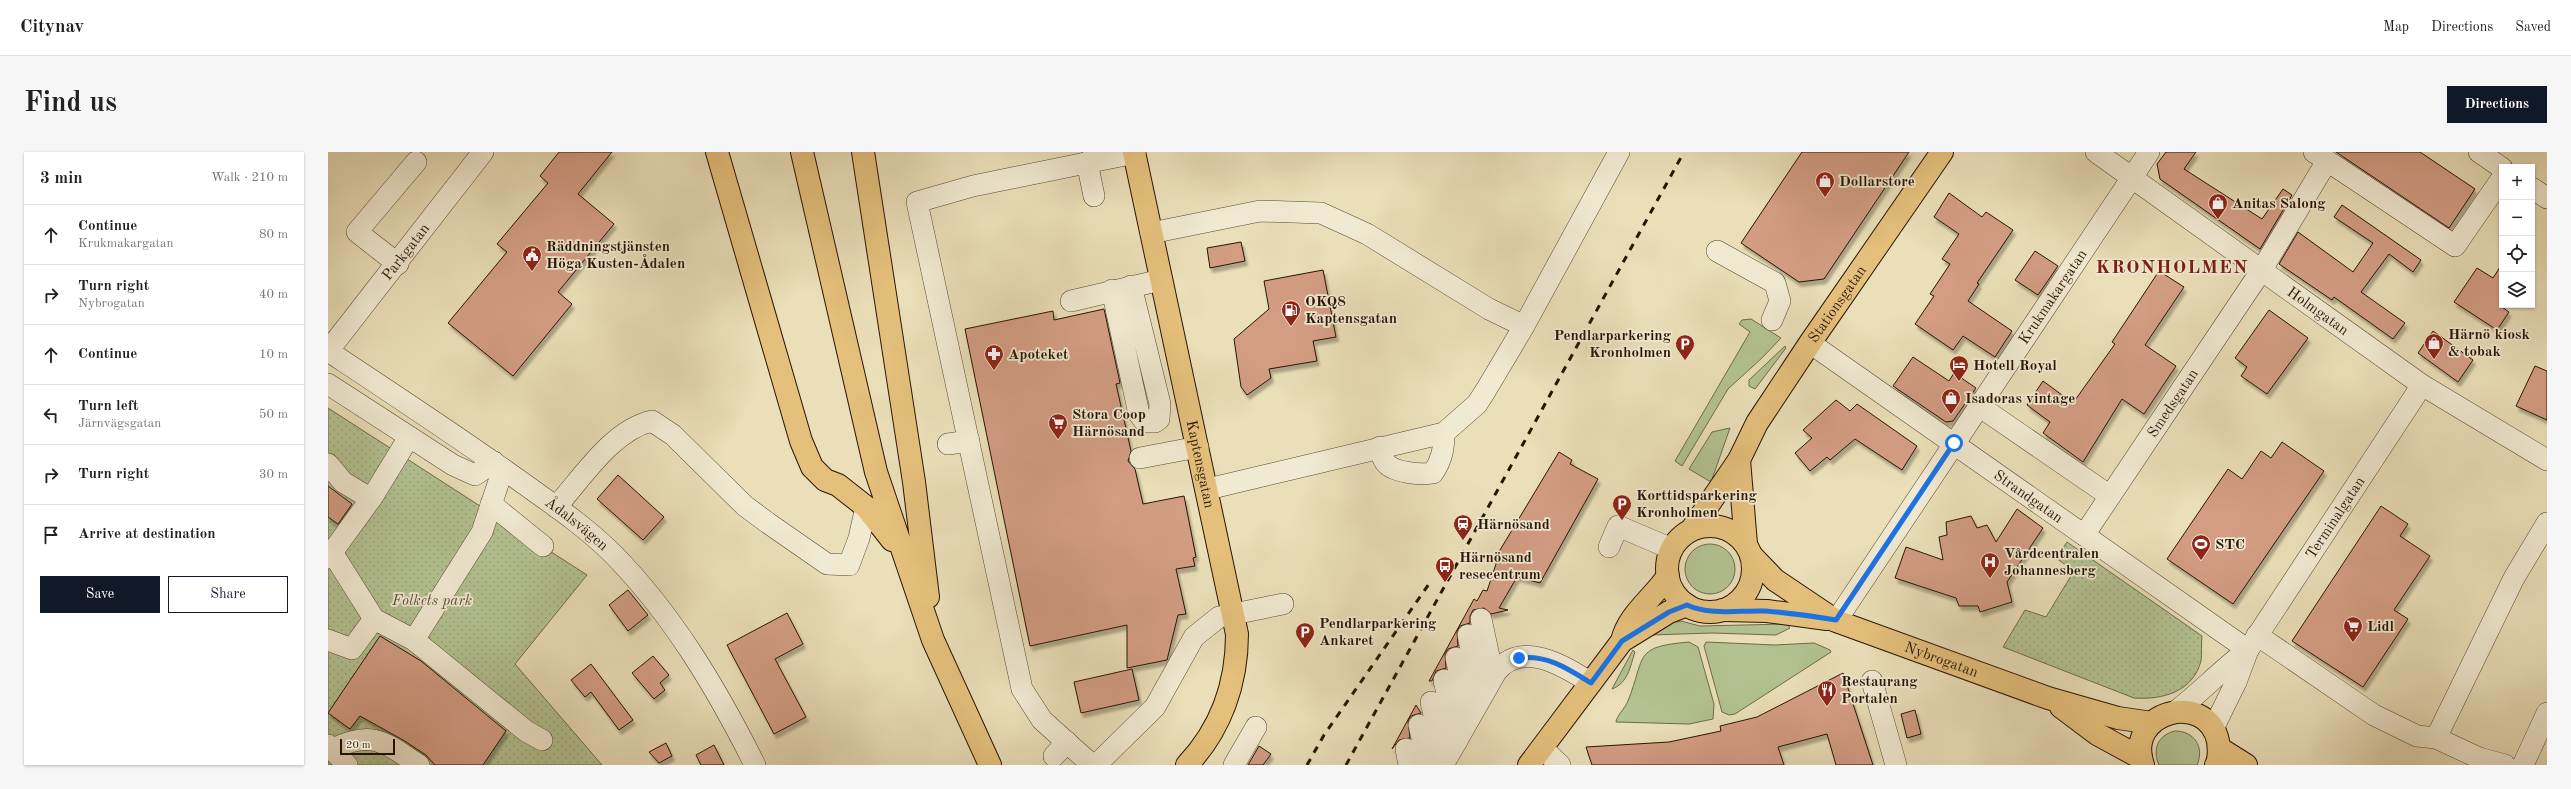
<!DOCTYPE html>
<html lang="en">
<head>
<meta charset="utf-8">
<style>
	:root { --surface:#fff; --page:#f6f6f6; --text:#222; --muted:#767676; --line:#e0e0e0; --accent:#111827 }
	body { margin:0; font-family:"Old Standard TT",serif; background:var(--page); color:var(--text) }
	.controls { position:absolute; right:12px; top:12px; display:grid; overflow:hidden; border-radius:0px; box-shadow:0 1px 3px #0004 }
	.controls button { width:36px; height:36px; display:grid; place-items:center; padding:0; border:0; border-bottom:1px solid var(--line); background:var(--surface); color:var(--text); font:20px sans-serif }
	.scale { position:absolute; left:12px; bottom:10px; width:55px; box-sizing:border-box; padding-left:4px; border:2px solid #281403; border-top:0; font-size:11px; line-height:14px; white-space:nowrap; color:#281403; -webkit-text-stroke:3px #f1ead2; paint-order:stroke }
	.stop { position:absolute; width:12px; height:12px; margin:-9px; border:3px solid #1a73e8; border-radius:50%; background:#fff }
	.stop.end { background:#1a73e8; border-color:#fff; box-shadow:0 1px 4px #0008 }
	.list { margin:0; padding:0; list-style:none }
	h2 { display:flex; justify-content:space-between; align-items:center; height:52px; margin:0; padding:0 16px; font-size:17px }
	h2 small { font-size:13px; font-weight:400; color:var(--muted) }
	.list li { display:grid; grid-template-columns:26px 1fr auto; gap:12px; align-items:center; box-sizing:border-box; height:60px; padding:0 16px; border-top:1px solid var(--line) }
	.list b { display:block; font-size:15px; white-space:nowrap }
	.list p { margin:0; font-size:13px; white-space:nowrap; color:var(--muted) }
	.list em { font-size:13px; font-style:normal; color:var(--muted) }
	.actions { display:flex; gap:8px; padding:12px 16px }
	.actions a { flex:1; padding:9px 0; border:1px solid var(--accent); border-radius:0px; text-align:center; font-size:14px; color:var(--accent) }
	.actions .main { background:var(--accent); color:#fff }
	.icon { flex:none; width:22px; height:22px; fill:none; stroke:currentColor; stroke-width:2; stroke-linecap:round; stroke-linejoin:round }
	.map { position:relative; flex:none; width:2219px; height:613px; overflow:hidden; border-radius:0px }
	header { display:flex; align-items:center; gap:24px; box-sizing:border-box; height:56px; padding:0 20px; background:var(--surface); border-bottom:1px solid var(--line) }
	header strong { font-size:19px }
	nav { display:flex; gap:22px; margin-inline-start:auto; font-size:14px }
	.intro { display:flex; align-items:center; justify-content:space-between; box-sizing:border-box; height:96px; padding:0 24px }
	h1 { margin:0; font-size:28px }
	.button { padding:10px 18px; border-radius:0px; background:var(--accent); color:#fff; font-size:14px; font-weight:700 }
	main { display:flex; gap:24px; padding:0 24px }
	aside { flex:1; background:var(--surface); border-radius:0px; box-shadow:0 1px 3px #0004 }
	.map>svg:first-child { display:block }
</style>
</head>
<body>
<header>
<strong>Citynav</strong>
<nav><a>Map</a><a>Directions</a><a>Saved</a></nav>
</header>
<div class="intro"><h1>Find us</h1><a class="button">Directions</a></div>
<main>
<aside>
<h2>3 min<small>Walk · 210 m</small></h2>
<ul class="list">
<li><svg class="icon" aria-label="ahead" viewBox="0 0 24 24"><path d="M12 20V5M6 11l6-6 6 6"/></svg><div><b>Continue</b><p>Krukmakargatan</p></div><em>80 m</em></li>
<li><svg class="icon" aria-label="right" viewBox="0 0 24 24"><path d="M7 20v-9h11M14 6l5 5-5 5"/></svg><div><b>Turn right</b><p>Nybrogatan</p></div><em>40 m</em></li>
<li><svg class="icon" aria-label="ahead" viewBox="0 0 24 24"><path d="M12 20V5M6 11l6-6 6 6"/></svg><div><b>Continue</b></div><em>10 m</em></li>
<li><svg class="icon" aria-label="left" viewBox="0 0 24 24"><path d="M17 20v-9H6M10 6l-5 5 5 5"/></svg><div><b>Turn left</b><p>Järnvägsgatan</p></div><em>50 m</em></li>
<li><svg class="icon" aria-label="right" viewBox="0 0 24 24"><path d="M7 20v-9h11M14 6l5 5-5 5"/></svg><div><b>Turn right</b></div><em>30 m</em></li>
<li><svg class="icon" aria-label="arrive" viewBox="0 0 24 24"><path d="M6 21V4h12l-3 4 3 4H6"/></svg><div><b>Arrive at destination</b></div></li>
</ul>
<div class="actions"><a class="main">Save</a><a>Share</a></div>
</aside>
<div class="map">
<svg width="2219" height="613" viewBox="0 0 2219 613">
	<defs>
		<pattern id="park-dots" width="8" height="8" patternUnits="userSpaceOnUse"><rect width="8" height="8" fill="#b3c292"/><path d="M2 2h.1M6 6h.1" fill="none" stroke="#9aa67c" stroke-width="1.8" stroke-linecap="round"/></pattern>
		<filter id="shadow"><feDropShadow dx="2.5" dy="4.5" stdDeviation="1" flood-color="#0004"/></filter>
	</defs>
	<rect width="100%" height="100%" fill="#eadfb9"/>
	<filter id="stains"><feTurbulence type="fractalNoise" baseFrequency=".005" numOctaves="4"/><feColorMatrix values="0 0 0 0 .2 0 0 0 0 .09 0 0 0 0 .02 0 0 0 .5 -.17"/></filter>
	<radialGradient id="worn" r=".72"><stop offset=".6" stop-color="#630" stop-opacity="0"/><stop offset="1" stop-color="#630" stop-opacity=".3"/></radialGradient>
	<path fill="#b3c292" stroke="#6e6b4a" d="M1423,167L1453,186L1435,205L1400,237L1354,314L1347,309L1422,180L1411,172L1414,168Z
		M1457,194L1458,196L1427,237L1421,234V228Z
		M1402,276L1383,330L1361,317L1384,280Z
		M1357 417a25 25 0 1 1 50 0a25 25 0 1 1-50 0Z
		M1353,469L1372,474L1459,472L1462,476L1448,483L1384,481L1323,483L1342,471Z
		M1361,490L1370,495L1386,552L1385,567L1361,572L1288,570C1288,565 1297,556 1300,549C1318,503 1305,495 1361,490Z
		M1378,490L1447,493L1486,491L1502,498L1503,500L1407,562L1401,563L1394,560L1376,494Z
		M1305,498L1307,500C1302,515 1300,531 1284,537Z
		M1847,579C1866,579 1877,595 1869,613H1831C1824,597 1830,583 1847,579Z"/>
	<path fill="url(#park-dots)" stroke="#6e6b4a" d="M0,256L259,423L187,512L274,613H0Z
		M1739,390L1874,484C1873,492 1874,501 1873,509C1865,540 1834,548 1806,546L1675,495L1697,458L1718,465L1746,419L1728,406Z"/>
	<path fill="#d39d84" stroke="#281403" filter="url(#shadow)" d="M231,0H284L250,42L286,72L230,140L244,152L185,224L120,171L179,100L169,92L220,31L212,24Z
		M1474,0H1581L1496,127L1471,130L1413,91Z
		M1838,0H1868L1856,17L1934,67L1955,37L1964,43L1932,97L1832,27L1829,12Z
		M2008,0H2092L2147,37L2121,76Z
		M1621,41L1654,65L1658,60L1685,78L1649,131L1651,132L1640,149L1684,179L1667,205L1635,184L1625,198L1587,172L1606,144L1602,142L1622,112L1614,107L1631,82L1606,65Z
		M2014,53L2093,108L2085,120L2061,102L2033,140L2077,171L2065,187L2006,145L2004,148L1951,112L1970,80L2025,120L2045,91L2006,65Z
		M913,90L917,109L882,116L879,96Z
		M1707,99L1730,114L1710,143L1687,128Z
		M2174,112V155L2181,160L2169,178L2126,150L2149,116L2165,126Z
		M995,118L1008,185L985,189L989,209L941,217L943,226L919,243L913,235L906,187L941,157L936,129Z
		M1831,119L1856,135L1817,193L1848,214L1816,262L1794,247L1755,310L1715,281L1722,270L1699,253L1715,229L1745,251L1787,192L1784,190Z
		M776,157L792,231L788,232L803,299L800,309L807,317L815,352L856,344L868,405L865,406L867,414L848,417L858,462L850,463L839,508L799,516V473L702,494L637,177L725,159L726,168Z
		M1941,158L1980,186L1939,242L1913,224L1919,215L1907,206Z
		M2105,179L2145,208L2130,230L2090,201Z
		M1585,205L1621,229L1626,221L1648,236L1625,269L1618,270L1565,234Z
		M2207,214L2219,219V268L2188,254Z
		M1508,248L1522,259L1529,252L1589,294L1574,318L1527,287L1502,308L1499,305L1482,319L1467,301L1484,286L1475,278Z
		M1954,290L1996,319L1905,452L1839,407L1900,317L1914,327L1933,299L1943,306Z
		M1231,300L1244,308L1242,312L1270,327L1212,431L1189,425L1171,456L1180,458L1163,462L1156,456L1145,458L1142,464V471L1132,474L1129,479L1130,494L1120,497L1117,502L1118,516L1108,519L1104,529H1101L1146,447L1149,449L1155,438L1159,439L1169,409L1166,408Z
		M290,323L336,365L315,388L269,347Z
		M0,334L24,352L10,372L0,365Z
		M2053,354L2080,372L2072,384L2102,404L2066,458L2080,467L2035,535L1964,489Z
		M1689,357L1715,376L1679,430L1684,450L1652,460L1650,454H1631L1628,446L1567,426L1578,395L1615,408L1611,385L1619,383L1618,370L1643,364L1649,376L1659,373L1668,390Z
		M300,438L320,463L300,479L281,453Z
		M459,461L475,492L447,507L478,565L446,582L399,493Z
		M52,484L93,509L178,579L155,613H107L98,603L75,588L32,564L22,577L0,561Z
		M325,504L341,523L332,531L337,538L326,547L304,521Z
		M263,512L305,568L291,578L263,540L257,545L243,528Z
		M804,517L811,548L753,561L746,530Z
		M1515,521L1545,613H1508L1499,582L1450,595L1456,613H1264L1258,595L1341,590L1393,579L1392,574L1429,565Z
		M1088,553L1093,561L1083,564L1080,569L1082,586L1071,588L1064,597Z
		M1587,558L1593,582L1579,586L1573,562Z
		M338,591L344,604L331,611L321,600Z
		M386,593L396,613H373L368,603Z
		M931,594L943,602L935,613H920Z"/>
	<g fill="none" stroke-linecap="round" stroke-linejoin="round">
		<defs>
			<g id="minor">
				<path id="s1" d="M1768,0L2094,233L2219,308"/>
				<path d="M1986,0L2127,94L2174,26"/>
				<path d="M2151,0L2174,16"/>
				<path d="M759,10L766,44"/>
				<path d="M2204,36L2219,46"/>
				<path d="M823,81L932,59L993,61L1039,82L1161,157L1196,174"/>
				<path d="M1389,99L1447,131L1452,149L1444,168"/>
				<path d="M70,112L29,80L88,10"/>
				<path d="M784,138L811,262L817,270H827L831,267L832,252L803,134"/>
				<path d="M743,149L833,128"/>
				<path id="s2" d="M1482,191L1920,498"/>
				<path id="s3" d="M0,199C65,242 129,284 192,329C224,352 257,374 285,402C345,463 389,537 427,613"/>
				<path id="s4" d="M0,199L155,0"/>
				<path d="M0,232L125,313L147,323L166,310"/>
				<path d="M1651,254L1782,344"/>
				<path d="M620,292L641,289"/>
				<path d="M1052,295C1053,300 1054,306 1057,310C1065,321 1093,323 1105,321C1114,308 1116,296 1116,281"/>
				<path d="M812,306L870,295"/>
				<path d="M0,312L15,330L43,347"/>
				<path d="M880,337L1116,281L1149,252L1158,238L1196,174L1291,0"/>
				<path d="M163,352L215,394"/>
				<path d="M228,355C254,326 284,278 324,269L345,283L417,354L440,371L499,412L521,413L531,386L538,355"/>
				<path id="s5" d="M1756,383L1933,119L1999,9"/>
				<path d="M1281,395L1290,374L1344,397"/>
				<path d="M4,400L46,467L86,488L198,579L214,588"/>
				<path d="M0,406L45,344L81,285"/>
				<path d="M1153,467L1165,523"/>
				<path id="s6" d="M1508,469L1821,0"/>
				<path d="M1140,483L1153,545"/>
				<path d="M1929,483L2046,563L2089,584L2108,586L2151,606L2177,613"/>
				<path d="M0,488L24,497L46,467"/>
				<path d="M86,488L154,380L175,317"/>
				<path d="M1128,506L1141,567"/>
				<path d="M1116,528L1129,589"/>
				<path d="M1544,529L1568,613"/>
				<path d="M1103,550L1117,610"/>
				<path d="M1847,560C1873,540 1894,517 1920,498"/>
				<path d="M1091,573L1100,613"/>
				<path id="s7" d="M1885,577L1908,530L1920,498L2094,233"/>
				<path d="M2108,586L2186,426L2219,371"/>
				<path d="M0,593L19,613"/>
				<path d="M1214,596L1232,613"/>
				<path d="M5,597C45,577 57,591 91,613"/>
				<path d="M1078,597L1081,613"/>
				<path d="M726,604L739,590"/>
				<path d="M764,613L714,568L694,537L589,50L645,34L807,1"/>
				<path d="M768,613L827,555L866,485L891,465L955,452"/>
				<path d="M906,613L928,575"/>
				<path d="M1115,613L1168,520C1194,487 1236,514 1263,531"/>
				<path d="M2195,613L2219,561"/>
			</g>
			<g id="major">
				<path id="s8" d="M806,0L909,482C909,531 893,577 859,613"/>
				<path d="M1411,308L1418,392"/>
				<circle cx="1382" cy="417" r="43"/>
				<path id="s9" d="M1364,377L1411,308L1429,271L1482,191L1614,0"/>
				<path id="s10" d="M1424,404L1447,428L1508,469L1720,546L1790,566L1824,571"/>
				<path d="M1395,458L1439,459L1499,467"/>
				<path d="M1294,489L1341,460L1359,453"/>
				<path d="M1733,555L1769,582L1813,606"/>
				<path d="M1891,596L1918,613"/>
				<path d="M1201,613L1294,489C1300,463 1325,446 1340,424"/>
				<path d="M1815,613C1796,559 1879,538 1890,589C1891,597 1892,606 1888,613"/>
			</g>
			<path id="highway" d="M389,0L473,289L484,315L497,328L510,333L538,355L564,388
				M474,0L548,320L605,488L662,613
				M535,0L586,330L600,445"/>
		</defs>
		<use href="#minor" stroke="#584730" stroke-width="22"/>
		<use href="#major" stroke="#281403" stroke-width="24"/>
		<use href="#highway" stroke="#281403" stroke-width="24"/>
		<use href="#minor" stroke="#f1ead2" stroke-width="21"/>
		<use href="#major" stroke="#e5c07c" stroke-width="22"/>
		<use href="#highway" stroke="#e5c07c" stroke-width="22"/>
		<path stroke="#281403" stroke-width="3" stroke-dasharray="7 7" stroke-linecap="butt" d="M979,613L996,583L1103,429
			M1018,613L1356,0"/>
	</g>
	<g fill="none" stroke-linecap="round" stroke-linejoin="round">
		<path stroke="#1a73e8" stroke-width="5" d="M1191,506C1220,503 1239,516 1263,531L1294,489L1341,460L1359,453C1383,464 1412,458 1438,459C1461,461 1485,464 1508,468L1626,291"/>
	</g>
	<defs>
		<symbol id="shop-pin" viewBox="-11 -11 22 30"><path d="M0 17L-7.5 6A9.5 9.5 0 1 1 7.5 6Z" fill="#8f2418" stroke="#f1ead2"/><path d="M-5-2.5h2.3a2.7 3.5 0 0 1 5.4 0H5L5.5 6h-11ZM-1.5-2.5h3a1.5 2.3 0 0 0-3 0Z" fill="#fff"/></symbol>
		<symbol id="civic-pin" viewBox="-11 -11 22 30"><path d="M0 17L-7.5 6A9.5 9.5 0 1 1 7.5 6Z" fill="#8f2418" stroke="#f1ead2"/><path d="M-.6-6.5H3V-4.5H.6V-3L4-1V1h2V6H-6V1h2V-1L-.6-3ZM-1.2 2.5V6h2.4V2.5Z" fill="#fff"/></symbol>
		<symbol id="fuel-pin" viewBox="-11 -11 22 30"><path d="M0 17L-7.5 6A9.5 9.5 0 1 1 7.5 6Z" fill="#8f2418" stroke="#f1ead2"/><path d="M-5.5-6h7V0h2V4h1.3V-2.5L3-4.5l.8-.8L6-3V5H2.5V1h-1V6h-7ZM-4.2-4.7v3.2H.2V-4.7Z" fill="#fff"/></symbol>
		<symbol id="parking-pin" viewBox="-11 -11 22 30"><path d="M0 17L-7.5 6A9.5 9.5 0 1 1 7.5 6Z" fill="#8f2418" stroke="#f1ead2"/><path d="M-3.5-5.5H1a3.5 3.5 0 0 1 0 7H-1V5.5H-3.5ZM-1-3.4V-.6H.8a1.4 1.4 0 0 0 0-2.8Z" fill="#fff"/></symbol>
		<symbol id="pharmacy-pin" viewBox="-11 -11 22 30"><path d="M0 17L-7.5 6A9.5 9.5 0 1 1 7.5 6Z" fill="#8f2418" stroke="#f1ead2"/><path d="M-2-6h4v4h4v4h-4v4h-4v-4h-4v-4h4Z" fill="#fff"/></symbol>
		<symbol id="hotel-pin" viewBox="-11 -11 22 30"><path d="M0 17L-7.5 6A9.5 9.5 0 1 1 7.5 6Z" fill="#8f2418" stroke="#f1ead2"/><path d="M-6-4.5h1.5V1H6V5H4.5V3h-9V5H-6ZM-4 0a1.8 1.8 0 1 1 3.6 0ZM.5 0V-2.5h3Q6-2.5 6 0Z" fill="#fff"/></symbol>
		<symbol id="supermarket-pin" viewBox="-11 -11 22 30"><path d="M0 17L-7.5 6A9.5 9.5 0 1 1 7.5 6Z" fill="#8f2418" stroke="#f1ead2"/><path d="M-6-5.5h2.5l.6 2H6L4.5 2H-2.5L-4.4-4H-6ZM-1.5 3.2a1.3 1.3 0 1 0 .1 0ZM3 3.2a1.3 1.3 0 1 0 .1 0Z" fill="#fff"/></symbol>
		<symbol id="station-pin" viewBox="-11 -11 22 30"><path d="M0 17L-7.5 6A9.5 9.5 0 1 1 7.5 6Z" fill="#8f2418" stroke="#f1ead2"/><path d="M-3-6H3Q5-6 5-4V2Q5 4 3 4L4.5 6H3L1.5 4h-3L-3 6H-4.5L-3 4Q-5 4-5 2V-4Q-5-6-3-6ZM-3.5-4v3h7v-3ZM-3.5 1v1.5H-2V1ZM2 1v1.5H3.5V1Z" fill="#fff"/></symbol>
		<symbol id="stadium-pin" viewBox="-11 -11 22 30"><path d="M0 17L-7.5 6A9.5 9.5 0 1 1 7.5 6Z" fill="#8f2418" stroke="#f1ead2"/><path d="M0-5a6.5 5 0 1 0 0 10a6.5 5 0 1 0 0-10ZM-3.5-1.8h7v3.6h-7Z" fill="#fff"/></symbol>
		<symbol id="hospital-pin" viewBox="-11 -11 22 30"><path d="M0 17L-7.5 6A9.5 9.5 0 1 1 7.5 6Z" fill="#8f2418" stroke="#f1ead2"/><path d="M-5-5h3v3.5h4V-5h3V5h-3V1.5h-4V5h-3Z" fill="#fff"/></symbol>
		<symbol id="bus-pin" viewBox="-11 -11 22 30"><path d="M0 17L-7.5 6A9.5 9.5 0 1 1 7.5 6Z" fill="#8f2418" stroke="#f1ead2"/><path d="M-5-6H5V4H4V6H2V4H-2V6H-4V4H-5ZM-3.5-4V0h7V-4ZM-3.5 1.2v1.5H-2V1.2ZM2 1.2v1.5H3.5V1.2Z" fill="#fff"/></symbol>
		<symbol id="restaurant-pin" viewBox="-11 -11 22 30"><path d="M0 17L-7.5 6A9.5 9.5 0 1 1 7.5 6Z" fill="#8f2418" stroke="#f1ead2"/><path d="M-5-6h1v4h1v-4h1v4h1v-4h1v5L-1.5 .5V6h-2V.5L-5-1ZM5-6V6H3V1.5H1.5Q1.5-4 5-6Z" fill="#fff"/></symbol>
	</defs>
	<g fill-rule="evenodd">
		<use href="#shop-pin" x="1486" y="18" width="22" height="30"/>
		<use href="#shop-pin" x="1879" y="40" width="22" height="30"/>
		<use href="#civic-pin" x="193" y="92" width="22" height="30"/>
		<use href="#fuel-pin" x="952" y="147" width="22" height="30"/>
		<use href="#shop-pin" x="2095" y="180" width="22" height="30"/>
		<use href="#parking-pin" x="1346" y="181" width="22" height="30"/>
		<use href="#pharmacy-pin" x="655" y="191" width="22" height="30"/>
		<use href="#hotel-pin" x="1620" y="202" width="22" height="30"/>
		<use href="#shop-pin" x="1612" y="235" width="22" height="30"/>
		<use href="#supermarket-pin" x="719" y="260" width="22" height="30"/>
		<use href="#parking-pin" x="1283" y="341" width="22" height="30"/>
		<use href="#station-pin" x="1124" y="361" width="22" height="30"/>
		<use href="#stadium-pin" x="1862" y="381" width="22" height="30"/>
		<use href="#hospital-pin" x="1651" y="399" width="22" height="30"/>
		<use href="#bus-pin" x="1106" y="403" width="22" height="30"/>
		<use href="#supermarket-pin" x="2014" y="463" width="22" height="30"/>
		<use href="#parking-pin" x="966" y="469" width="22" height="30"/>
		<use href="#restaurant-pin" x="1488" y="527" width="22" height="30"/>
	</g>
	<g text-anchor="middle" stroke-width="3.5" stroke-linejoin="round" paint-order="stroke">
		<g font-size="15" font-weight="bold" fill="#281403" stroke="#f1ead2" text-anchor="start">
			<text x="1511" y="34">Dollarstore</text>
			<text x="1904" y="56">Anitas Salong</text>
			<text x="218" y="99">Räddningstjänsten<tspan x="218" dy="17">Höga Kusten-Ådalen</tspan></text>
			<text x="977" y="154">OKQ8<tspan x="977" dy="17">Kaptensgatan</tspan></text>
			<text x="2120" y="187">Härnö kiosk<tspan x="2120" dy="17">&amp; tobak</tspan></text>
			<text x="1343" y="188" text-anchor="end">Pendlarparkering<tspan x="1343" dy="17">Kronholmen</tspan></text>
			<text x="680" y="207">Apoteket</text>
			<text x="1645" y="218">Hotell Royal</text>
			<text x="1637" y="251">Isadoras vintage</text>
			<text x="744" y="267">Stora Coop<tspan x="744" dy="17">Härnösand</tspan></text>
			<text x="1308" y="348">Korttidsparkering<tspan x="1308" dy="17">Kronholmen</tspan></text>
			<text x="1149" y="377">Härnösand</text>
			<text x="1887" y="397">STC</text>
			<text x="1676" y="406">Vårdcentralen<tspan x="1676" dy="17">Johannesberg</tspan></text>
			<text x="1131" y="410">Härnösand<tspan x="1131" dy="17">resecentrum</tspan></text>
			<text x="991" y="476">Pendlarparkering<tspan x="991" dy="17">Ankaret</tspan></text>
			<text x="2039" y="479">Lidl</text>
			<text x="1513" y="534">Restaurang<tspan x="1513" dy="17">Portalen</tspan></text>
		</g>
		<g font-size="15" fill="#281403" stroke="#f1ead2">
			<text dy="5" stroke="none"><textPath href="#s4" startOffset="126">Parkgatan</textPath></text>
			<text dy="5" stroke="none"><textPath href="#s6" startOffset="390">Krukmakargatan</textPath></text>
			<text dy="5" stroke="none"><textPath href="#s9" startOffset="268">Stationsgatan</textPath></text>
			<text dy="5" stroke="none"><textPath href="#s1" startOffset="273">Holmgatan</textPath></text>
			<text dy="5" stroke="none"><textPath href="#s5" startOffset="159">Smedsgatan</textPath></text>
			<text dy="5" stroke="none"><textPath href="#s8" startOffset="319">Kaptensgatan</textPath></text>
			<text dy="5" stroke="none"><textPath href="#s2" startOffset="267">Strandgatan</textPath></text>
			<text dy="5" stroke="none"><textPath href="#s7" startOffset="245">Terminalgatan</textPath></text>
			<text dy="5" stroke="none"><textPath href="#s3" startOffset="303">Ådalsvägen</textPath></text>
			<text dy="5" stroke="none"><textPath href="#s10" startOffset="219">Nybrogatan</textPath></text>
		</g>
		<g font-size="15" font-style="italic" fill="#595135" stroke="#f1ead2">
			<text x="104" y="453">Folkets park</text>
		</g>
		<g font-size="19" font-weight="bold" letter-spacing="1" fill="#7a1f14" stroke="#f1ead2">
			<text x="1844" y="121">KRONHOLMEN</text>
		</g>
	</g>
	<rect width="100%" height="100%" filter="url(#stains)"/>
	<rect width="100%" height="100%" fill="url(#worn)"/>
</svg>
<div class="controls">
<button>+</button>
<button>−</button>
<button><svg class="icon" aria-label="locate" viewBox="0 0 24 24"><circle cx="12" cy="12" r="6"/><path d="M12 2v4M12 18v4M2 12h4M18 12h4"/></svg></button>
<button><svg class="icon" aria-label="layers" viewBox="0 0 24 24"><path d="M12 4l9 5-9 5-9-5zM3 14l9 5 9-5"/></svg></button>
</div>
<div class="scale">20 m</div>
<div class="stop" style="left:1626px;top:291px"></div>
<div class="stop end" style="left:1191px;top:506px"></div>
</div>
</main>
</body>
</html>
